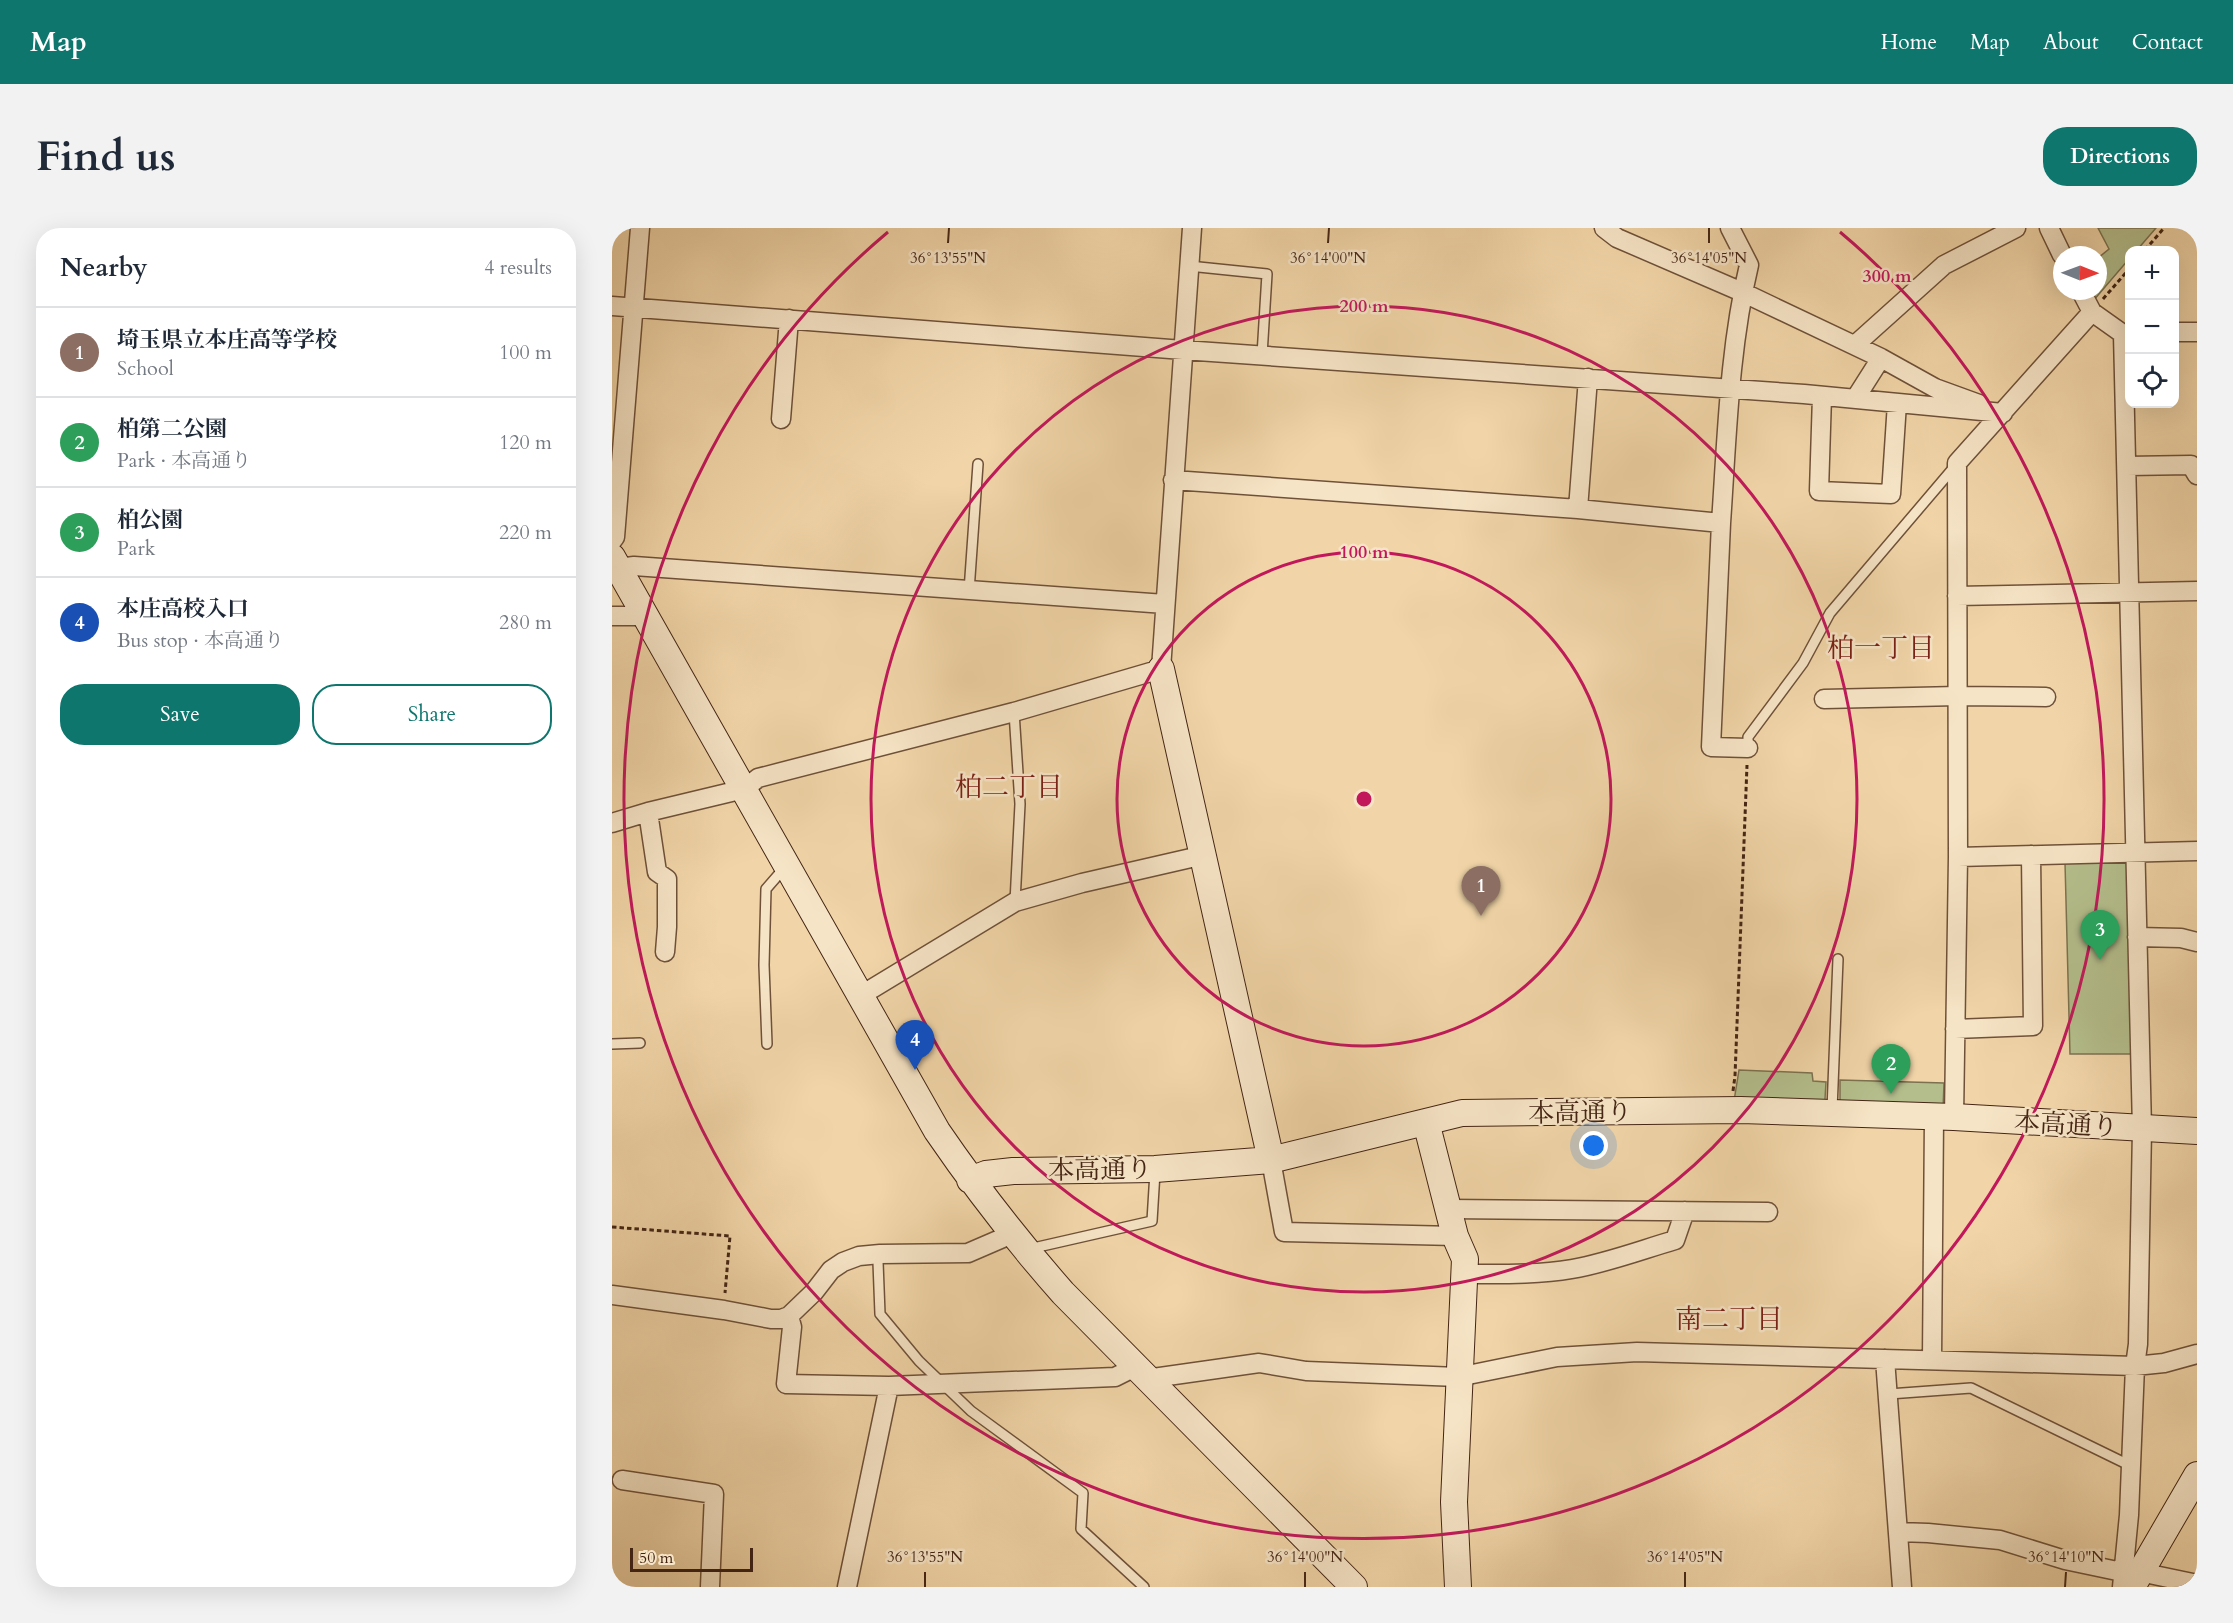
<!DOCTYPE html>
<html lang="en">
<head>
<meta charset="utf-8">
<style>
	:root { --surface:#fff; --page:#f2f2f3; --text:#1f2937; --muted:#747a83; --line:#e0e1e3; --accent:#0f766e }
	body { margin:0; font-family:Cardo,"Noto Serif JP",serif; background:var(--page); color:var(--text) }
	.controls { position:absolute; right:18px; top:18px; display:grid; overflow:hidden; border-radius:12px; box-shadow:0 6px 24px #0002 }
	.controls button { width:54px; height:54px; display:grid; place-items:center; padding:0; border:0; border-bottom:2px solid var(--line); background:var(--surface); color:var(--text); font:30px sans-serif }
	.compass { position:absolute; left:1441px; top:18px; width:54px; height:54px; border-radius:50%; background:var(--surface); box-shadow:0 6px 24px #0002; rotate:91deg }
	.scale { position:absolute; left:18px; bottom:15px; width:123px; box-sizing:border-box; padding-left:6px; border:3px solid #442514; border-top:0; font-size:16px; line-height:21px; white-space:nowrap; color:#442514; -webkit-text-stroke:4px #f6e4c6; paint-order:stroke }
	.you { position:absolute; left:982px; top:918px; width:21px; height:21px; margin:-15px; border:4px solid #fff; border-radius:50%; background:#1a73e8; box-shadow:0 0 0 9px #1a73e833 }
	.badge { display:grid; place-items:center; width:39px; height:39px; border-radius:50%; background:var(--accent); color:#fff; font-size:20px; font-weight:700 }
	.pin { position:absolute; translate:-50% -50px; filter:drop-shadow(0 2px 3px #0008) }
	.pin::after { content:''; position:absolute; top:32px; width:21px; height:18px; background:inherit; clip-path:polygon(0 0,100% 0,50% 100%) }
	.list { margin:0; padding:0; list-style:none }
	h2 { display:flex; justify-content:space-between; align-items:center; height:78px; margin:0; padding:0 24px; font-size:26px }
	h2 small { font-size:20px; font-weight:400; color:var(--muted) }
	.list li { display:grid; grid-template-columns:39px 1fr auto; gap:18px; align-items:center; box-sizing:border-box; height:90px; padding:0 24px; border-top:2px solid var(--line) }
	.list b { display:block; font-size:22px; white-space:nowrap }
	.list p { margin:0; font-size:20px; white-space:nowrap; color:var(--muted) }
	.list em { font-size:20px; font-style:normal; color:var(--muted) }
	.actions { display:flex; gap:12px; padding:18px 24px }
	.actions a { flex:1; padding:14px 0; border:2px solid var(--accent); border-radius:24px; text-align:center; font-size:21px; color:var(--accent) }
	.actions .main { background:var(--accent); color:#fff }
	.icon { flex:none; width:33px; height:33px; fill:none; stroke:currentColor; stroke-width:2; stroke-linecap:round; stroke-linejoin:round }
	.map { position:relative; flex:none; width:1585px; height:1359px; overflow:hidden; border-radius:24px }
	header { display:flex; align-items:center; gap:36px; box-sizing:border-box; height:84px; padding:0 30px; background:var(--accent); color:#fff }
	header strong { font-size:28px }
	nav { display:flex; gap:33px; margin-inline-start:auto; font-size:21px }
	.intro { display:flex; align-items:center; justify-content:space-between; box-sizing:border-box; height:144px; padding:0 36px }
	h1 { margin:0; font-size:42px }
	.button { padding:15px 27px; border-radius:24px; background:var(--accent); color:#fff; font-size:21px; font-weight:700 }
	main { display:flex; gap:36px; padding:0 36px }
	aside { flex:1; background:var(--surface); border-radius:24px; box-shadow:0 6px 24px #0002 }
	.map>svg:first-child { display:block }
</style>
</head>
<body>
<header>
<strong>Map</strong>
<nav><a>Home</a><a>Map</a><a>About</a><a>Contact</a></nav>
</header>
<div class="intro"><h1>Find us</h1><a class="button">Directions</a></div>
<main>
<aside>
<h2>Nearby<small>4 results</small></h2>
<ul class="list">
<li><span class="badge" style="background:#8d6e63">1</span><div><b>埼玉県立本庄高等学校</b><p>School</p></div><em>100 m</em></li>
<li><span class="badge" style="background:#2e9e5b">2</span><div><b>柏第二公園</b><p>Park · 本高通り</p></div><em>120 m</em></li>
<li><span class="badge" style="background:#2e9e5b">3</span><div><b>柏公園</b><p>Park</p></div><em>220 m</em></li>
<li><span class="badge" style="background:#1a4fb4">4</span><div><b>本庄高校入口</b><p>Bus stop · 本高通り</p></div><em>280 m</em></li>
</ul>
<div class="actions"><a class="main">Save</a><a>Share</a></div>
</aside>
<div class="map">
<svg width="1585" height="1359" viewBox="0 0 1585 1359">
	<rect width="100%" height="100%" fill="#f1d5a8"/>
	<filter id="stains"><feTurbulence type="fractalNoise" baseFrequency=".00333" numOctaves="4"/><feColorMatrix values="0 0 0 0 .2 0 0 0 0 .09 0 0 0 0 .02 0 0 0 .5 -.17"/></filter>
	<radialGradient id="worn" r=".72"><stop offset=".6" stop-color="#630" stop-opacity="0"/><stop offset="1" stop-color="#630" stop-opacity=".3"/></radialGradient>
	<path fill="#b4be8c" stroke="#7c7250" stroke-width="1.5" d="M1486,0H1544L1525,22H1518L1517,31L1481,73L1475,63H1486V30L1497,21Z
		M1512,633L1519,639L1522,826H1458L1453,635Z
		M1127,842L1200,845L1201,853L1214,854L1213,871L1211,876L1122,873Z
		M1228,852L1332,855L1331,881L1228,877Z"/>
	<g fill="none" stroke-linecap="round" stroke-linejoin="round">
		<defs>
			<path id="lane" d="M577,38L655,46L650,127
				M357,363L366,236
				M402,484L408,576L403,674
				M1136,520V509L1191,435L1218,385L1344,237
				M0,816L28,815
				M155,816L152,737L154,661L174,638
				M1220,882L1226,731
				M417,1021L540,993L543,944
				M268,1026L266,1034L268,1086L307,1133L359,1183L471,1265L469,1301L532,1359
				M1277,1166L1359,1160L1519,1238"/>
			<path id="street" d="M992,0L1005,10L1130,64L1269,130L1323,160L1367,176
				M1437,0L1450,27
				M1469,63L1480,84L1511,106H1518
				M0,78L571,122L1192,166L1391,185
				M1562,104H1585
				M1243,117L1332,37L1404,0
				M1210,168L1207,263L1279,266L1285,175
				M1243,171L1269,130
				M169,191L177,91
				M1515,238L1579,237L1585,247
				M561,252L966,281L1109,295C1115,209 1117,121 1137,37L1118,0
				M966,281L976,150
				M1109,295L1099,519L1136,520
				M0,313L3,309L28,0
				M6,340L22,338L553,376
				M1345,368L1585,363
				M0,388H32
				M1212,471L1346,468L1434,469
				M36,584L45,644L55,651V699L53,724
				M0,595L36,584L132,561L146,550L402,484L549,441L580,0
				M1346,629L1585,623
				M1525,709L1569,710L1585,714
				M248,768L403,674L470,655L592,627
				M1343,801L1421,798L1419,627
				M1342,889L1346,629L1345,235L1480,84
				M659,932L672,1004L843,1008
				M837,981L1156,984
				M852,1046C888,1046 925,1047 960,1041C995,1035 1029,1022 1063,1012L1073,983
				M0,1067L112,1082L159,1091H169L177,1088L202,1064L219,1042L231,1034L247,1028L268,1026L356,1025L400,1006
				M177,1088L180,1099L174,1156L277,1158
				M1273,1131L1290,1359
				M1320,1132L1322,889
				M534,1151L647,1135L694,1143L846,1149L945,1129L1025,1124L1523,1138L1552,1135L1585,1126
				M10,1252L102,1266L98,1359
				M1286,1304L1316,1305L1388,1312L1453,1332L1510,1344
				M1528,1344L1585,1356
				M235,1359L277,1158L503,1149L523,1139
				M1510,1359L1517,1287L1523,1138L1526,1116L1530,901L1511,106"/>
			<path id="secondary" d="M0,329L325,903C364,960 406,1014 451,1065L742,1359
				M549,441L659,932
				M814,894L843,1008L853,1031L842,1274L846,1359
				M358,952L374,946L401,943L543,941L659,932L850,885L1129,882L1342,889L1585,903
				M1520,1359L1585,1247"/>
		</defs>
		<use href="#lane" stroke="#6f5139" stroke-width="12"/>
		<use href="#street" stroke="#6f5139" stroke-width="21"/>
		<use href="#secondary" stroke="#442514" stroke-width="28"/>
		<path stroke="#442514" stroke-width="3" stroke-dasharray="4.5 3" stroke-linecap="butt" d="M1533,22L1552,0
			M1491,71L1518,40
			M1121,863L1123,848L1135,537
			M0,999L118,1008L113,1065"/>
		<use href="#lane" stroke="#f6e4c6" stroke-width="9"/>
		<use href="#street" stroke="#f6e4c6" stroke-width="18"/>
		<use href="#secondary" stroke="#f6e4c6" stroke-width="26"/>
	</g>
	<path fill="none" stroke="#442514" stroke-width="2" d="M336,15L337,0M716,15L717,0M1097,15V0M313,1359V1344M693,1359V1344M1073,1359V1344M1453,1359L1454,1344"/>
	<g fill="none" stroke="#c2185b" stroke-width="3">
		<circle cx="752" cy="571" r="247"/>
		<circle cx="752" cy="571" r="493"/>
		<path d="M1228 4A740 740 0 1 1 276 4"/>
	</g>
	<g text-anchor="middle" stroke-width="5" stroke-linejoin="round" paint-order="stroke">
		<g font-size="26" fill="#442514" stroke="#f6e4c6">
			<text transform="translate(968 884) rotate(-1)" y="9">本高通り</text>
			<text transform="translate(1454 896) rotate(3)" y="9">本高通り</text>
			<text transform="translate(488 941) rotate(-1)" y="9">本高通り</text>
		</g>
		<g font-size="27" fill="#7a1f14" stroke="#f6e4c6">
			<text x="1269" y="429">柏一丁目</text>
			<text x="397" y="568">柏二丁目</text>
			<text x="1117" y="1100">南二丁目</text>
		</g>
	</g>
	<g font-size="15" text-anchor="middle" fill="#442514" stroke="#f6e4c6" stroke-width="5" stroke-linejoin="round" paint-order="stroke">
		<text x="336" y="35">36°13'55"N</text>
		<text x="716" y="35">36°14'00"N</text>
		<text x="1097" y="35">36°14'05"N</text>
		<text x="313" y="1334">36°13'55"N</text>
		<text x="693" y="1334">36°14'00"N</text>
		<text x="1073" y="1334">36°14'05"N</text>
		<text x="1454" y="1334">36°14'10"N</text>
	</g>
	<circle cx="752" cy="571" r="9" fill="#c2185b" stroke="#f6e4c6" stroke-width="3"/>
	<g font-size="18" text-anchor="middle" font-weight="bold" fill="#c2185b" stroke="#f6e4c6" stroke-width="5" stroke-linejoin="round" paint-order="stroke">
		<text x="1275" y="54">300 m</text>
		<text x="752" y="84">200 m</text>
		<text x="752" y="330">100 m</text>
	</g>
	<rect width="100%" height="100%" filter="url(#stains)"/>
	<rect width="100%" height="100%" fill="url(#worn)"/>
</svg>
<div class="controls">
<button>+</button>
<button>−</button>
<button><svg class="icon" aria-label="locate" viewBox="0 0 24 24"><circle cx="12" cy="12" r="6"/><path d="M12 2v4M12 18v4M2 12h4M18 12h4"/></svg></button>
</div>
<svg class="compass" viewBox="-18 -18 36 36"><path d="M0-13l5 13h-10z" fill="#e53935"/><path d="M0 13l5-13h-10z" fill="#747a83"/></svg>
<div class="scale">50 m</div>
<div class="you"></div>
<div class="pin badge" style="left:869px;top:688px;background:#8d6e63">1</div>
<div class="pin badge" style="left:1279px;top:866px;background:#2e9e5b">2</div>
<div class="pin badge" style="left:1488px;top:732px;background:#2e9e5b">3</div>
<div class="pin badge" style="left:303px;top:842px;background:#1a4fb4">4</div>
</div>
</main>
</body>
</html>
